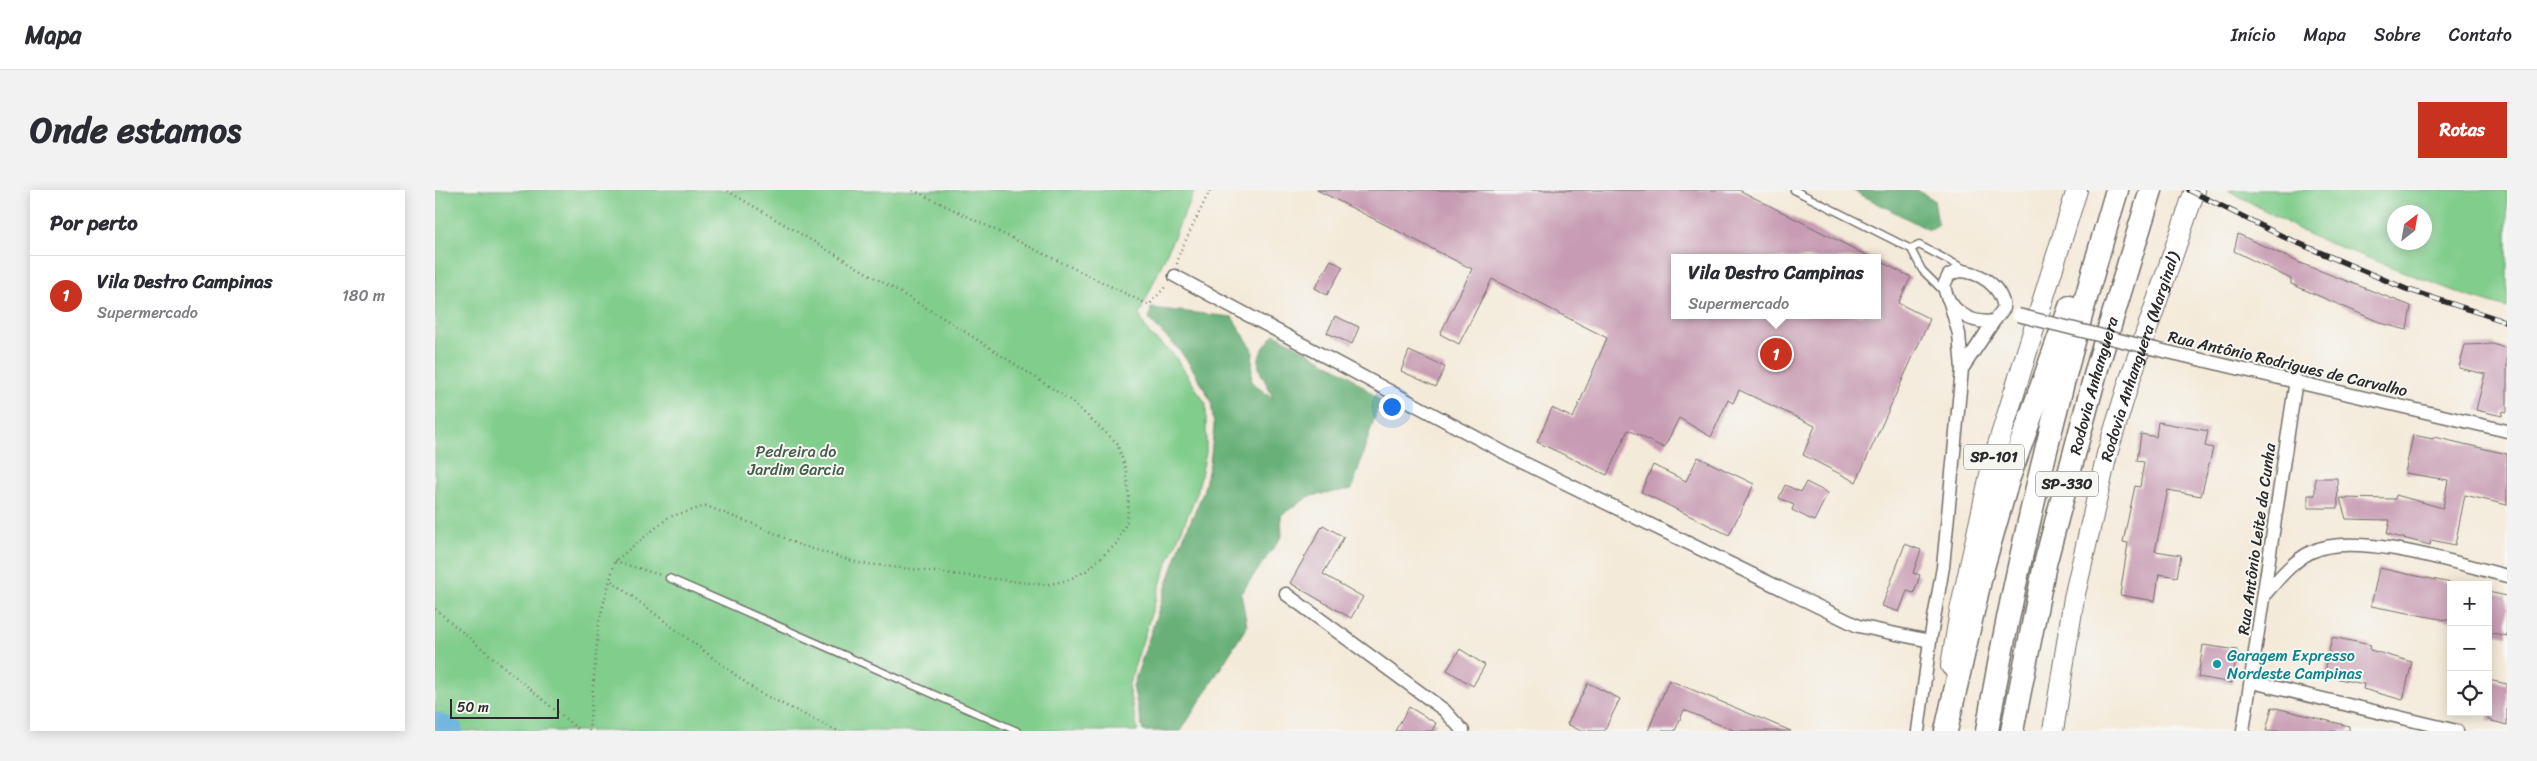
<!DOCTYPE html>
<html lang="pt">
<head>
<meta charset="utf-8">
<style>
	:root { --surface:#fff; --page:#f2f2f3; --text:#2b2b33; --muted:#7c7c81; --line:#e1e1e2; --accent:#c8321e }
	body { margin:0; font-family:Sriracha,sans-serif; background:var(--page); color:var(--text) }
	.controls { position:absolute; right:15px; bottom:15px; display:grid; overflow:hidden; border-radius:0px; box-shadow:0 2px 12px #0003 }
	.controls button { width:45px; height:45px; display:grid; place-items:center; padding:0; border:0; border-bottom:1px solid var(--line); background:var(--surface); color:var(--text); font:25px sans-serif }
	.compass { position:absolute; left:1952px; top:15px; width:45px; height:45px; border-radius:50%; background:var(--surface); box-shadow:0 2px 12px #0003; rotate:31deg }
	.scale { position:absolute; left:15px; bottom:12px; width:109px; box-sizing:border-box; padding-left:5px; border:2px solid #2b2b2b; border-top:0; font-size:14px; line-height:18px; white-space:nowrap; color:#2b2b2b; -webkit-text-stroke:4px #f6f6f2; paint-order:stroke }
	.you { position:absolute; left:956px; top:216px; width:18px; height:18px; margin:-12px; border:4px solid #fff; border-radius:50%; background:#1a73e8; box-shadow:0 0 0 8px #1a73e833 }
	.badge { display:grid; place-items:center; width:32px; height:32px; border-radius:50%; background:var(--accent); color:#fff; font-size:16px; font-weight:700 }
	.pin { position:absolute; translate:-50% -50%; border:2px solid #fff; box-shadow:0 1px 5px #0006 }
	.popup { position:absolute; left:1236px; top:64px; width:210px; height:65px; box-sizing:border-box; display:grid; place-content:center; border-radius:0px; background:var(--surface); filter:drop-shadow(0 1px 4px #0005); font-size:16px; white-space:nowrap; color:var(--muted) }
	.popup b { font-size:19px; color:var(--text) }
	.popup::after { content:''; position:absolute; left:50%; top:100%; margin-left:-10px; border:10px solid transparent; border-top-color:var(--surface) }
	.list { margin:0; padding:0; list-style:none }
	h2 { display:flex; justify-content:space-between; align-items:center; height:65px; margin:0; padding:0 20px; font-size:21px }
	h2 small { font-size:16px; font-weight:400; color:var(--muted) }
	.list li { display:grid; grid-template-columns:32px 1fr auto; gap:15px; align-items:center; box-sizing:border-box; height:80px; padding:0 20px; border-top:1px solid var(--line) }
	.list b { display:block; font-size:19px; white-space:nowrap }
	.list p { margin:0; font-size:16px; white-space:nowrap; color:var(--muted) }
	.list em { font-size:16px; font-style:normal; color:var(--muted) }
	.icon { flex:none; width:28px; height:28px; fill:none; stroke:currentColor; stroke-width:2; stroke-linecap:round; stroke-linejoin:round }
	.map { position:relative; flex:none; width:2072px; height:541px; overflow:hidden; border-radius:0px }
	header { display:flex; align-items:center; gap:30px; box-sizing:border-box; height:70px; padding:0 25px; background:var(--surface); border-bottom:1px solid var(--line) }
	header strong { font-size:24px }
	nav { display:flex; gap:28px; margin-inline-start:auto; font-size:18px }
	.intro { display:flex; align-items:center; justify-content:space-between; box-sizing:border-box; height:120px; padding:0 30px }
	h1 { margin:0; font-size:35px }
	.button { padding:12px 22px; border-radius:0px; background:var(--accent); color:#fff; font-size:18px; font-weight:700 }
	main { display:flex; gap:30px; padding:0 30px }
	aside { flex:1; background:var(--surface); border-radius:0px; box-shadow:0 2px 12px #0003 }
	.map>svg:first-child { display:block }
</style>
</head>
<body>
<header>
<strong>Mapa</strong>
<nav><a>Início</a><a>Mapa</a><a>Sobre</a><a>Contato</a></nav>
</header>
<div class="intro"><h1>Onde estamos</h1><a class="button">Rotas</a></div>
<main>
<aside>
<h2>Por perto<small></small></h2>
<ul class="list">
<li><span class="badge">1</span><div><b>Vila Destro Campinas</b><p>Supermercado</p></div><em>180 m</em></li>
</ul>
</aside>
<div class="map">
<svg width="2072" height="541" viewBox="0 0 2072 541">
	<rect width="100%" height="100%" fill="#f6f6f2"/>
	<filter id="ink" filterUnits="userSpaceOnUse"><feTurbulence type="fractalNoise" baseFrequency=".02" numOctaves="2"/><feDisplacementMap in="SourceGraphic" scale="10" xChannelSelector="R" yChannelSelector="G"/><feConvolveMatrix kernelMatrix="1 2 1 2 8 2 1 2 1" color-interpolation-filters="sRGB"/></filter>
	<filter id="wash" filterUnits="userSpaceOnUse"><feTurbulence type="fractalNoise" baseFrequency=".0096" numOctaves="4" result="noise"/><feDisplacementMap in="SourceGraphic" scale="20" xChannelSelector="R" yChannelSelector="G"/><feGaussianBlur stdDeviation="1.12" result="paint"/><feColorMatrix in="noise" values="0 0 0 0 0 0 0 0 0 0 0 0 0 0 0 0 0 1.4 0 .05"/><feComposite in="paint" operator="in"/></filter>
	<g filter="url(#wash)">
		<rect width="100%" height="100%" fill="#f4ead9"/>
		<path fill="#81cd8c" stroke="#567c5c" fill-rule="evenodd" d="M0,0H760L704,125L714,144L739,165L771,214V263L762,303L730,380L693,497L703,541H0Z
			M1793,0H2072V118L2029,105L1876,46ZM1960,22H1990V52H1960Z"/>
		<path fill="#68b078" stroke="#4a6e52" d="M1417,0H1482L1499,10L1503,35L1494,40Z
			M716,118L797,127L818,160L816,192L838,209C828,179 810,176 840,144L912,184L945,210L917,299L875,306L846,325L847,346L806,403L812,436L746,541H708L698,496L746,353L768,303L775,273L779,237L776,211L761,184L746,162L714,130Z"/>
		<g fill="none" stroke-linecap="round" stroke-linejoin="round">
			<path stroke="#60aeda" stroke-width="26" d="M0,535L15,541"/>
		</g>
		<g id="blocks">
			<path fill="#c79bb2" d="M882,0H1304L1437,68H1240V125H1442V70L1476,87L1463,113L1495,129L1421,292L1368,265L1380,236L1304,200L1298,213L1293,210L1276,247L1244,228L1229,258L1193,240L1172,285L1102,252L1117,218L1138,228L1172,148L1057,89L1024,154L1005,144L1037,79Z
				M1803,44L1865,73L1976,116L1972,140L1949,134L1856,94V89L1799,61Z
				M896,70L908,77L892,105L880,98Z
				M900,126L924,137L917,154L892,143Z
				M2058,154L2072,159V222L2068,221L2067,226L2041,220L2050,184L2024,178L2030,155Z
				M974,161L1010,177L1001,197L966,181Z
				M1723,232L1773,241L1770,256L1778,258L1766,306L1733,300L1720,361L1746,365L1742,387L1724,384L1720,411L1685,405L1693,353L1688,352L1700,296L1705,297L1709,272L1702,271L1706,244L1721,247Z
				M1978,245L1998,249L1999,247L2072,264V315L2030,305L2020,355L1996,350L1995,355L1952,344L1955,330L1911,329L1905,308L1960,309L1961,305L2008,318L2013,290L1970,283Z
				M1263,267L1319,294L1294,345L1206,302L1218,275L1251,291Z
				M1880,288H1902L1903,318H1873V305H1880Z
				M1371,292L1393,303L1379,331L1357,320L1359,315L1344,308L1350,295L1366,302Z
				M888,335L909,347L888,384L928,407L916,428L855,393Z
				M1470,354L1486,360L1478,383L1485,385L1479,403L1472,401L1464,422L1447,416Z
				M1944,378L2016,393V431L1936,416Z
				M2053,402L2072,406V446L2053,442Z
				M1897,447L1936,455L1935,460L1977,472L1968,510L1928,499L1929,494L1889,486Z
				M1768,455L1802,460L1797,493L1763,487Z
				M1025,459L1050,475L1038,496L1012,480Z
				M1234,490L1356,541H1300L1249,520L1240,541H1213Z
				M2053,490L2072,494V535L2053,530Z
				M1153,493L1185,509L1169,541H1146L1132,534Z
				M974,517L1001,533L997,541H960Z
				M1837,517L1914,536V541H1831Z"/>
		</g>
	</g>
	<g filter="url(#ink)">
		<use href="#blocks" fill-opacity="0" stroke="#716e68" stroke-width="1"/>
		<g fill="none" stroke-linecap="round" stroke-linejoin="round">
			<defs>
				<path id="service" d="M1359,0L1476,59L1487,80L1508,101
					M1476,59L1484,55L1530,79
					M234,388L582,541"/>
				<path id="minor" d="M1523,81C1545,81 1566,96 1569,118L1559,131C1535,135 1512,119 1509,95L1514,85Z
					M740,86L1085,271L1423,436L1495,451
					M1720,159L2072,241
					M1527,179L1559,131
					M1831,403C1844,388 1858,371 1876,362C1919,340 2025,374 2072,386
					M851,404L1009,520L1028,541
					M1817,492L2022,541
					M1483,541L1495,451L1508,377L1527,179L1524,144L1515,113
					M1808,541L1861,190"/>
				<g id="trunk">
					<path d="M1516,476L1525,421L1558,271L1642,0"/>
					<path id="s1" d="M1618,541L1639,408L1672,264L1694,192L1760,0"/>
				</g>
				<g id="motorway">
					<path d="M1511,541L1548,377L1573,290L1635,117"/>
					<path d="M1552,541C1583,358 1629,178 1682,0"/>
					<path id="s2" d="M1577,541L1610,374L1662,178L1716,0"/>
				</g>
			</defs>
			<use href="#service" stroke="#716e68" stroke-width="9"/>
			<use href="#minor" stroke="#716e68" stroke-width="15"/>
			<use href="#trunk" stroke="#716e68" stroke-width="22"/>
			<use href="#motorway" stroke="#716e68" stroke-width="25"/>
			<path stroke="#716e68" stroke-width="2.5" stroke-dasharray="1 4" stroke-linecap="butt" d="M478,0L714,115L731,96
				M742,74L745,62L775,0
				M180,371L225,385
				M177,391L323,502L403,541
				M0,419L145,541
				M154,541L164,431L180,371L234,327L271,316L326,337L362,354L424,373L611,395L633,390L651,381L682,353L692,331L694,306L691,280L682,253L635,210L515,132L291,0"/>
			<use href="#service" stroke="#fff" stroke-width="6"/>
			<use href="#minor" stroke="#fff" stroke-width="12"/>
			<use href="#trunk" stroke="#fff" stroke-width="20"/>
			<use href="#motorway" stroke="#fff" stroke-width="22"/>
			<defs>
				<path id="rail" d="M1754,0L1849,47L1971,99L2072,132"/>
			</defs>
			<use href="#rail" stroke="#2b2b2b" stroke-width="5.5"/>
			<use href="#rail" stroke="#f6f6f2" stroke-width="4" stroke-dasharray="11" stroke-linecap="butt"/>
			<defs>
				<path id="minor-bridge" d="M1583,125L1720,159"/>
			</defs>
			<use href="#minor-bridge" stroke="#716e68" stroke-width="15" stroke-linecap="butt"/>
			<use href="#minor-bridge" stroke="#fff" stroke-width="12"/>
		</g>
	</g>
	<circle fill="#0f9aa8" stroke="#f6f6f2" stroke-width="2" cx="1782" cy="474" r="5"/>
	<g text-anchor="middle" stroke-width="4" stroke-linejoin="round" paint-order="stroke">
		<g fill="#f6f6f2" stroke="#686867" stroke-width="1">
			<rect x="1529" y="254.5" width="60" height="25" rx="4"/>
			<rect x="1601" y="281.5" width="62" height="25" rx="4"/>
		</g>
		<g font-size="15" font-weight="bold" fill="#2b2b2b">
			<text x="1559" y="272">SP-101</text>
			<text x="1632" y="299">SP-330</text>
		</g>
		<g font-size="16" fill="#2b2b2b" stroke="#f6f6f2">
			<text dy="6" stroke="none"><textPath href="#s1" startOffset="385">Rodovia Anhanguera (Marginal)</textPath></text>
			<text transform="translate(1853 173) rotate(13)" y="6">Rua Antônio Rodrigues de Carvalho</text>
			<text dy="6" stroke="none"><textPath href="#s2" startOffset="355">Rodovia Anhanguera</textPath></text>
			<text transform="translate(1821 349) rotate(-82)" y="6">Rua Antônio Leite da Cunha</text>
		</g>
		<g font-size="16" fill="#455c48" stroke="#f6f6f2">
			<text x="361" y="267">Pedreira do<tspan x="361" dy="18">Jardim Garcia</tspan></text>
		</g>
		<g font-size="16" fill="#0d838f" stroke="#f6f6f2" text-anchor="start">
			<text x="1792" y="471">Garagem Expresso<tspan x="1792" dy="18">Nordeste Campinas</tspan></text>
		</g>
	</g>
</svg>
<div class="controls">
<button>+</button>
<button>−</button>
<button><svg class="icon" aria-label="locate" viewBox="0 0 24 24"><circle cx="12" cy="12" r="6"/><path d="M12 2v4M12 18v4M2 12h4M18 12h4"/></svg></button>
</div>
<svg class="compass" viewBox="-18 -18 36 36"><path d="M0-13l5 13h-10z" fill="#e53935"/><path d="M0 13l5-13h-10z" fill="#7c7c81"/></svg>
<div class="scale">50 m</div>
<div class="you"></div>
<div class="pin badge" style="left:1341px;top:164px">1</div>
<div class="popup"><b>Vila Destro Campinas</b>Supermercado</div>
</div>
</main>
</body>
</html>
